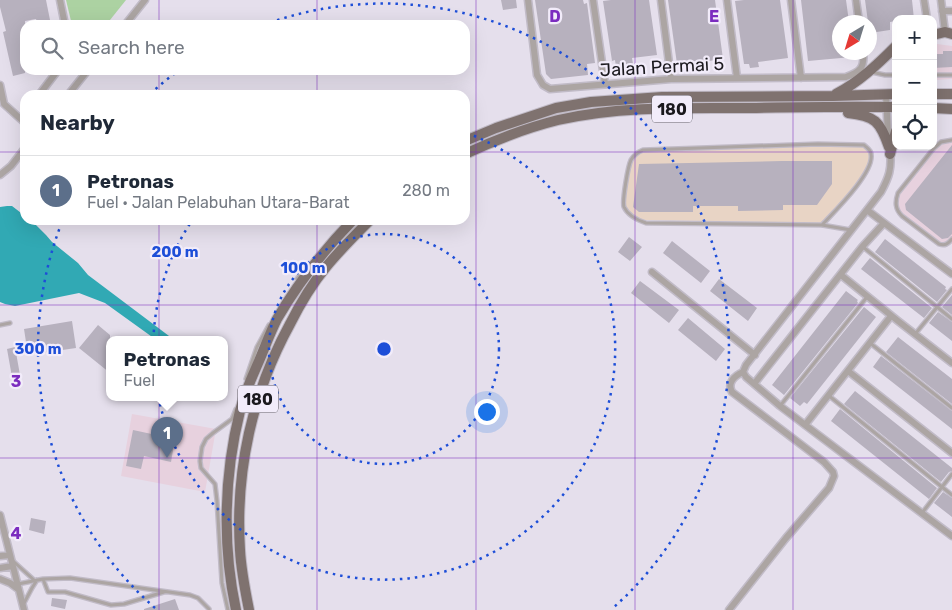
<!DOCTYPE html>
<html lang="en">
<head>
<meta charset="utf-8">
<style>
	:root { --surface:#fff; --page:#f2f2f3; --text:#1f2937; --muted:#747a83; --line:#e0e1e3; --accent:#7c3aed }
	body { margin:0; font-family:Rubik,sans-serif; background:var(--page); color:var(--text) }
	.controls { position:absolute; right:15px; top:15px; display:grid; overflow:hidden; border-radius:10px; box-shadow:0 5px 20px #0002 }
	.controls button { width:45px; height:45px; display:grid; place-items:center; padding:0; border:0; border-bottom:1px solid var(--line); background:var(--surface); color:var(--text); font:25px sans-serif }
	.compass { position:absolute; left:832px; top:15px; width:45px; height:45px; border-radius:50%; background:var(--surface); box-shadow:0 5px 20px #0002; rotate:218deg }
	.you { position:absolute; left:486px; top:411px; width:18px; height:18px; margin:-12px; border:4px solid #fff; border-radius:50%; background:#1a73e8; box-shadow:0 0 0 8px #1a73e833 }
	.badge { display:grid; place-items:center; width:32px; height:32px; border-radius:50%; background:var(--accent); color:#fff; font-size:16px; font-weight:700 }
	.pin { position:absolute; translate:-50% -41px; filter:drop-shadow(0 1px 2px #0008) }
	.pin::after { content:''; position:absolute; top:26px; width:18px; height:15px; background:inherit; clip-path:polygon(0 0,100% 0,50% 100%) }
	.popup { position:absolute; left:106px; top:336px; width:122px; height:65px; box-sizing:border-box; display:grid; place-content:center; border-radius:10px; background:var(--surface); filter:drop-shadow(0 1px 4px #0005); font-size:16px; white-space:nowrap; color:var(--muted) }
	.popup b { font-size:19px; color:var(--text) }
	.popup::after { content:''; position:absolute; left:50%; top:100%; margin-left:-10px; border:10px solid transparent; border-top-color:var(--surface) }
	.list { margin:0; padding:0; list-style:none }
	h2 { display:flex; justify-content:space-between; align-items:center; height:65px; margin:0; padding:0 20px; font-size:21px }
	h2 small { font-size:16px; font-weight:400; color:var(--muted) }
	.list li { display:grid; grid-template-columns:32px 1fr auto; gap:15px; align-items:center; box-sizing:border-box; height:70px; padding:0 20px; border-top:1px solid var(--line) }
	.list b { display:block; font-size:19px; white-space:nowrap }
	.list p { margin:0; font-size:16px; white-space:nowrap; color:var(--muted) }
	.list em { font-size:16px; font-style:normal; color:var(--muted) }
	.icon { flex:none; width:28px; height:28px; fill:none; stroke:currentColor; stroke-width:2; stroke-linecap:round; stroke-linejoin:round }
	.map { position:relative; flex:none; width:952px; height:610px; overflow:hidden }
	.search { position:absolute; background:var(--surface); box-shadow:0 5px 20px #0002; left:20px; top:20px; width:450px; height:55px; display:flex; align-items:center; gap:12px; box-sizing:border-box; padding:0 18px; border-radius:15px; color:var(--muted); font-size:19px }
	.panel { position:absolute; background:var(--surface); box-shadow:0 5px 20px #0002; left:20px; top:90px; width:450px; height:135px; border-radius:15px }
	.map>svg:first-child { display:block }
</style>
</head>
<body>
<div class="map">
<svg width="952" height="610" viewBox="0 0 952 610">
	<rect width="100%" height="100%" fill="#e5dfec"/>
	<path fill="#e7d1de" d="M937,44L952,46V79L933,80V45Z
		M945,143H952V236L947,242L944,243H940L901,213L897,206L898,199L900,194L937,148Z
		M132,414L216,429L205,492L121,476Z"/>
	<path fill="#e8d4c5" d="M818,146L863,147L868,151L870,154L869,163L866,171L838,206L822,223L646,220L638,219L631,214L624,204L631,166L634,160L639,154L643,152Z"/>
	<path fill="#acd2a2" d="M66,0H126L106,25H72Z"/>
	<path fill="#31a9b4" d="M7,206H12L25,216V220H31L46,235L52,242L78,263L88,275L173,339H155L105,303L79,293L15,306L5,304L0,302V207Z"/>
	<path fill="#b7b1be" d="M0,0H46L51,25H38L36,19L25,21V73L13,76L3,32L6,31L0,7Z
		M501,0H516L517,8L503,10Z
		M535,0H583L584,4L587,3L595,63L587,64L588,75L551,79L546,74Z
		M611,0H649L657,55L632,58L634,70L622,71L621,66L616,67L615,60L612,61L603,1Z
		M668,0H715L723,59L702,62V60L677,64Z
		M744,0H780L788,58L758,62L759,67L750,68L749,64H744L735,1Z
		M801,0H846L849,22H840V52H852V57L808,61Z
		M865,0H912L914,19H896V21L890,22V30L870,33V22H868Z
		M943,51H952V67L933,68V54H943Z
		M952,145V234L948,238L942,239L906,210L905,204Z
		M782,161H832V184L817,205H783V210L738,211V206H693V212H639L633,207L639,164Z
		M629,237L642,247L630,261L618,252Z
		M885,239L946,287L945,289L947,290L937,302L875,252Z
		M672,241L710,271L701,283L663,253Z
		M870,258L932,308L924,318L861,269Z
		M719,279L757,308L748,321L710,291Z
		M640,281L679,310L669,323L631,293Z
		M846,291L858,300L857,301L858,303L784,395L772,385Z
		M952,295V315L942,307Z
		M864,307L876,317L807,404L804,402L800,406L790,398Z
		M938,312L952,322V341L929,323Z
		M688,318L725,349L716,361L678,330Z
		M72,321L76,348L28,355L24,329Z
		M98,325L110,335V373L79,348Z
		M898,337L952,379V404L886,352Z
		M15,347L20,375L12,377L7,349Z
		M881,356L952,411V429L873,367Z
		M855,391L952,468V471L949,472L941,482L844,404Z
		M840,409L937,488L929,499L831,421Z
		M133,430L175,439L171,462L144,456L141,469L126,466Z
		M943,492L952,498V517L934,503Z
		M31,518L46,521L44,534L29,530Z
		M52,598L67,600L65,609L51,606Z
		M175,599L179,610H144V609Z"/>
	<g fill="none" stroke-linecap="round" stroke-linejoin="round">
		<defs>
			<path id="service" d="M871,72L885,75H896
				M933,75H952
				M952,140L941,142L934,148L898,193C895,202 895,209 902,216L939,244C945,246 948,244 952,239
				M822,225C834,212 875,172 871,154C871,150 867,148 864,145L818,144L643,150C638,152 634,155 631,160C628,166 622,201 624,207C628,216 637,220 646,223L822,225L851,230
				M863,247L952,319
				M297,279L307,266
				M0,325L10,323
				M916,333L952,289
				M870,343L952,408
				M246,379L257,347L269,325
				M828,395L952,495
				M780,406L867,297
				M922,513L952,474
				M13,561L34,580
				M43,579L48,592H65L111,605L124,604L164,592
				M18,584L43,579L70,578L190,595L198,598L209,609
				M23,605L32,588L37,580
				M228,610L222,583L217,501L215,484L201,468L200,461L202,447L206,439L213,433L232,419L236,409"/>
			<path id="minor" d="M60,0L65,25
				M528,0L537,75L543,85L550,89L671,79L846,77C860,72 865,68 863,52
				M593,0L605,84
				M661,0L671,79
				M727,0L737,78
				M791,0L801,78
				M856,0L859,22
				M924,0L927,19
				M941,0L945,32
				M942,11H952
				M125,25L145,0
				M0,85L4,104L25,123
				M886,94L888,136
				M39,95L58,70
				M68,95L88,70
				M890,151C892,169 889,177 881,192L746,365L743,372L746,377L780,406L952,536
				M0,175L11,166L25,148
				M867,210L952,274
				M652,272L755,355
				M841,275L898,321L952,363
				M848,371L952,453
				M754,384L862,247L884,223
				M805,425L891,316
				M0,515L24,610
				M0,556L10,555
				M0,568L12,566
				M0,579L10,583L18,589
				M729,610L786,538L829,488L834,476L833,472L824,462L732,392C727,383 734,376 743,372"/>
			<path id="primary" d="M933,35L945,32L952,34
				M836,94C859,82 877,65 896,46
				M933,94H952
				M933,108L952,109
				M848,113C875,116 880,121 889,147
				M465,141L496,128L556,108L591,102L662,97L833,96L896,94
				M465,154C495,140 526,128 558,120C619,106 685,108 747,108C797,107 846,106 896,107
				M890,154L896,131
				M236,610C222,545 224,475 240,411C244,394 252,377 259,361C265,347 270,333 277,319C298,283 324,250 353,220
				M249,610C245,590 241,570 240,550C235,472 252,393 290,324C300,304 312,284 326,267C340,250 355,235 370,220"/>
		</defs>
		<use href="#service" stroke="#c1bbc7" stroke-width="5.5"/>
		<use href="#minor" stroke="#c1bbc7" stroke-width="9"/>
		<use href="#primary" stroke="#c1bbc7" stroke-width="12"/>
		<use href="#service" stroke="#aca5a3" stroke-width="3"/>
		<use href="#minor" stroke="#aca5a3" stroke-width="6"/>
		<use href="#primary" stroke="#7f726f" stroke-width="10"/>
	</g>
	<path fill="none" stroke="#7b2cbf" stroke-width="1" stroke-opacity="0.55" d="M159,0V25M317,0V25M476,0V610M635,0V610M793,0V610M159,70V95M317,70V95M0,152H25M465,152H952M159,220V610M317,220V610M0,305H952M0,458H952"/>
	<g fill="none" stroke="#1d4ed8" stroke-width="2.5" stroke-dasharray="2.5 5">
		<circle cx="384" cy="349" r="115"/>
		<path d="M467 133A231 231 0 1 1 191 222"/>
		<path d="M155 608A346 346 0 0 1 62 222M150 94A346 346 0 0 1 178 71M263 25A346 346 0 0 1 613 608"/>
	</g>
	<g text-anchor="middle" stroke-width="4.5" stroke-linejoin="round" paint-order="stroke">
		<g fill="#f2ecfa" stroke="#5c5860" stroke-width="1">
			<rect x="652" y="95.5" width="40" height="27" rx="4"/>
			<rect x="238" y="385.5" width="40" height="27" rx="4"/>
		</g>
		<g font-size="16" font-weight="bold" fill="#1b191e">
			<text x="672" y="115">180</text>
			<text x="258" y="405">180</text>
		</g>
		<g font-size="18" fill="#1b191e" stroke="#f2ecfa">
			<text transform="translate(662 67) rotate(-3)" y="6">Jalan Permai 5</text>
		</g>
	</g>
	<g font-size="16" text-anchor="middle" font-weight="bold" fill="#7b2cbf" stroke="#f2ecfa" stroke-width="4.5" stroke-linejoin="round" paint-order="stroke">
		<text x="555" y="22">D</text>
		<text x="714" y="22">E</text>
		<text x="16" y="387">3</text>
		<text x="16" y="539">4</text>
	</g>
	<circle cx="384" cy="349" r="8" fill="#1d4ed8" stroke="#f2ecfa" stroke-width="2.5"/>
	<g font-size="15" text-anchor="middle" font-weight="bold" fill="#1d4ed8" stroke="#f2ecfa" stroke-width="4.5" stroke-linejoin="round" paint-order="stroke">
		<text x="175" y="257">200 m</text>
		<text x="303" y="273">100 m</text>
		<text x="38" y="354">300 m</text>
	</g>
</svg>
<div class="controls">
<button>+</button>
<button>−</button>
<button><svg class="icon" aria-label="locate" viewBox="0 0 24 24"><circle cx="12" cy="12" r="6"/><path d="M12 2v4M12 18v4M2 12h4M18 12h4"/></svg></button>
</div>
<svg class="compass" viewBox="-18 -18 36 36"><path d="M0-13l5 13h-10z" fill="#e53935"/><path d="M0 13l5-13h-10z" fill="#747a83"/></svg>
<div class="you"></div>
<div class="pin badge" style="left:167px;top:458px;background:#5c6f8a">1</div>
<div class="popup"><b>Petronas</b>Fuel</div>
<div class="search"><svg class="icon" aria-label="search" viewBox="0 0 24 24"><circle cx="10" cy="10" r="6"/><path d="M15 15l6 6"/></svg>Search here</div>
<section class="panel">
<h2>Nearby<small></small></h2>
<ul class="list">
<li><span class="badge" style="background:#5c6f8a">1</span><div><b>Petronas</b><p>Fuel · Jalan Pelabuhan Utara-Barat</p></div><em>280 m</em></li>
</ul>
</section>
</div>
</body>
</html>
